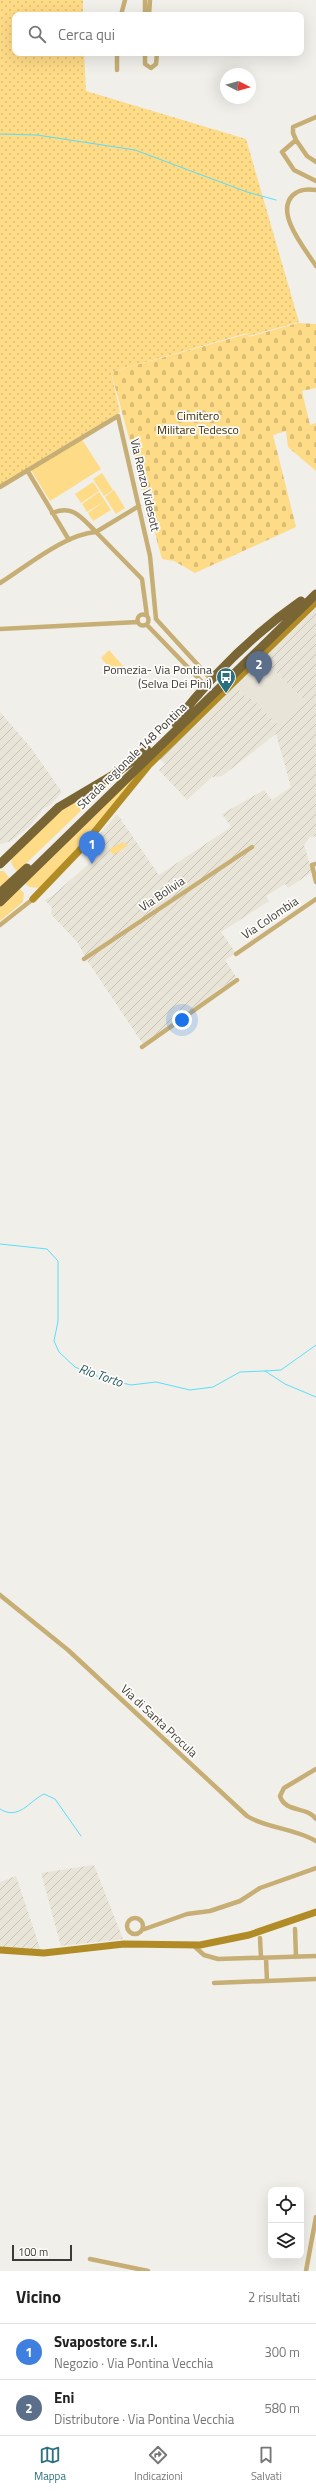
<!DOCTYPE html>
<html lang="it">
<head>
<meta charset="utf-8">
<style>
	:root { --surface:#fff; --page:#f6f6f6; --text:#222; --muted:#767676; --line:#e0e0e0; --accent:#2b707f }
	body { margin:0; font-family:"Titillium Web",sans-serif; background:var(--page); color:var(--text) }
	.controls { position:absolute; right:12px; bottom:12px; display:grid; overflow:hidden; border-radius:8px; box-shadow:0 4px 16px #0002 }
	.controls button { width:36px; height:36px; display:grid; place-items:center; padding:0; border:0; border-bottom:1px solid var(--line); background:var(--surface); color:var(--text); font:20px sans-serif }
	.compass { position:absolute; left:220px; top:68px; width:36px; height:36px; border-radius:50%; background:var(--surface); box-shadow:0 4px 16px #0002; rotate:96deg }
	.scale { position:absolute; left:12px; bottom:10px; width:60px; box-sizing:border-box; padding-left:4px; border:2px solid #3b3b39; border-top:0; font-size:11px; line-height:14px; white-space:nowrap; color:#3b3b39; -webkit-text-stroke:3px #fefcf8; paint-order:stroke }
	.you { position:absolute; left:182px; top:1020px; width:14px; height:14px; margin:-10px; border:3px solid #fff; border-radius:50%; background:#1a73e8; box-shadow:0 0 0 6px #1a73e833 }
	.badge { display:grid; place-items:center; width:26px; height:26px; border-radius:50%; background:var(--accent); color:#fff; font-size:13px; font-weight:700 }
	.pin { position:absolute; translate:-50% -33px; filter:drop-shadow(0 1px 2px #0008) }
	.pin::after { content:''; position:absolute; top:21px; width:14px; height:12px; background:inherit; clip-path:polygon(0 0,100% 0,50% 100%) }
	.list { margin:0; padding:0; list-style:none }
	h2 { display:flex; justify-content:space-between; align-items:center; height:52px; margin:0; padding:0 16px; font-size:17px }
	h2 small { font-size:13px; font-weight:400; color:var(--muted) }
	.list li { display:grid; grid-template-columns:26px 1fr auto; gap:12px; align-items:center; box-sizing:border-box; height:56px; padding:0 16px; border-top:1px solid var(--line) }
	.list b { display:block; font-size:15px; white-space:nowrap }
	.list p { margin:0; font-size:13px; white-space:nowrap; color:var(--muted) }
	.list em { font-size:13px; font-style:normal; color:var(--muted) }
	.icon { flex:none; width:22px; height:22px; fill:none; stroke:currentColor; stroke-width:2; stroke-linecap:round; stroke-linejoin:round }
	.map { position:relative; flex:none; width:316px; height:2271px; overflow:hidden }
	.search { position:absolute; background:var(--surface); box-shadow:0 4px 16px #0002; left:12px; right:12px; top:12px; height:44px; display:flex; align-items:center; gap:10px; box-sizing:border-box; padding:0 14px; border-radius:8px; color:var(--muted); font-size:15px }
	.sheet { height:164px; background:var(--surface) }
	nav { display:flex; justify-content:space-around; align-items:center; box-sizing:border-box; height:56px; border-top:1px solid var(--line); background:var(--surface); font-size:11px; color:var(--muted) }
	nav a { display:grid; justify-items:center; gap:2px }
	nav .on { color:var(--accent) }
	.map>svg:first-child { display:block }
</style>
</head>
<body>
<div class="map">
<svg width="316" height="2271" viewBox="0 0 316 2271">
	<defs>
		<pattern id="industrial-furrows" width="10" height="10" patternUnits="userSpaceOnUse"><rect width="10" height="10" fill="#e9e4d8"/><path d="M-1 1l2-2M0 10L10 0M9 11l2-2" fill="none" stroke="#c9c4ba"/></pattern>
		<pattern id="cemetery-stones" width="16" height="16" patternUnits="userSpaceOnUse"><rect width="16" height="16" fill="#fedb87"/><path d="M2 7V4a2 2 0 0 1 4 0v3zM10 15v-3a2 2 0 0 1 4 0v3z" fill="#dbbd75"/></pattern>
		<pattern id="park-dots" width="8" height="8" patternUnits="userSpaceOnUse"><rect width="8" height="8" fill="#fedb87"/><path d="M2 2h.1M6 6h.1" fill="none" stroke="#dbbd75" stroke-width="1.8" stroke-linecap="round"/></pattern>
	</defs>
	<rect width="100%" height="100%" fill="#f1efea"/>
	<path fill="#e9e4d8" d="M262,659L303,699L280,727L252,699H248L235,686Z"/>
	<path fill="url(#industrial-furrows)" d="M316,608V836L310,837L304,845L312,872L288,888L285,884L266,896L269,901L221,932L236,953L225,960L236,977L143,1044L87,960L78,943L51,914L52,908L45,900L52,896L97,857L89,847L117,814L159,875L231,827L222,814L264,790L272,800L291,787L276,734L222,776L212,777L187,800L159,770L165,764L159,758L235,686L248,699H252L280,727L303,699L262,659Z
		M0,712L31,748L62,792L49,806L44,808L30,826L11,841L0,844Z
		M94,1865L123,1939L61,1946L41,1873Z
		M16,1876L41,1951L0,1948V1882Z"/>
	<path fill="#fedb87" d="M81,438L101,469L50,501L31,470Z
		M102,473L113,490L104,496L93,479Z
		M93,482L99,491L81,503L75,494Z
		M114,490L125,508L116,514L105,497Z
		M99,492L105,501L87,512L82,504Z
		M105,501L111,510L93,521L88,513Z
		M109,650L123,666L115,674L101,658Z
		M146,764L98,827L40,888L29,887L24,882Z
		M110,781L111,782L17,872L11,863L12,857L51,817Z
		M123,842L128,845L114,855L109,849Z
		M0,871H4L10,879L0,888Z
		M19,888L24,893L23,902L0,921V904Z"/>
	<path fill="url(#cemetery-stones)" d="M298,323L316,324V388L302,391L310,425L316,423V471L288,447L286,431L273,435L296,527L195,573L174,561L162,559L111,372L247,334L249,337Z"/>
	<path fill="url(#park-dots)" d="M0,0H83V15H15V53H84L86,91L246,139L299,322L249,336L247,333L111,372L120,412L0,485Z"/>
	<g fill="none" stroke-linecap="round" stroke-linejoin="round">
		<path stroke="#5bdefa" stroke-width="1" d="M0,134L37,135L135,150L247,192L276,200
			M0,1244L47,1249L58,1261V1321L54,1341L59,1352L75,1367L102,1378L131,1385L156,1382L190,1390L213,1387L240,1372L265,1371L285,1384L316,1397
			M265,1371L281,1370L316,1345
			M0,1809C19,1821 29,1801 44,1794L55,1799L81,1836"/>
		<path stroke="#c6ae74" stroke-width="4.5" d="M121,15L125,0
			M145,15V0
			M149,15L150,0
			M145,53V64L151,68L156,64L157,53
			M117,70V53
			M316,117L293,127V133L296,140L282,152L294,170L316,181
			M296,140L307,156L316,162
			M316,190C307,189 300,189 293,195C274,213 306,250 316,266
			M27,470L69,540
			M0,487L118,416L150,556L156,619L208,676
			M52,513C73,504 82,518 96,532L139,506
			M0,583C27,566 65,534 96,532L142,579L147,616
			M137.5 620a5.5 5.5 0 1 1 11 0a5.5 5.5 0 1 1-11 0Z
			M147,625L205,685
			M0,629L138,622
			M316,864L312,865L316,882
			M0,925L33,899
			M236,954L316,899
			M84,959L252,847
			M142,1047L237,980
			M0,1595L68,1650L247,1816C265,1828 294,1828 316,1841
			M316,1769L284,1788L280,1796C285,1813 307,1806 316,1819
			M127 1926a8 8 0 1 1 16 0a8 8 0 1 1-16 0Z
			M295,1929L296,1957
			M142,1930L187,1914L210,1911L240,1901L260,1888L316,1868
			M260,1938L261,1958
			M194,1946L204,1955L218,1959L316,1956
			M266,1958L267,1981
			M214,1983L316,1979
			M90,2259L148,2271
			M306,2271L316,2217"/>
		<path stroke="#b18c26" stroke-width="7" d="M33,899L79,851L149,765L316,602
			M0,1950L44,1953L124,1944L200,1945L249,1935L316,1912"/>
		<path stroke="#7a6635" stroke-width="9" d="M175,723C211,676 252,635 301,601
			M0,864L59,807L113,775L147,750
			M0,893L27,868
			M0,902L316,594"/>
	</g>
	<defs>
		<symbol id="bus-pin" viewBox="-11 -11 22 30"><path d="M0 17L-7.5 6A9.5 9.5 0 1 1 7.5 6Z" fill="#2b707f" stroke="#fefcf8"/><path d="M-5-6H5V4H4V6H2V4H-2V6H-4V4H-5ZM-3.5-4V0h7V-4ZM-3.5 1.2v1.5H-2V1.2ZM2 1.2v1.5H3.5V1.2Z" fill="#fff"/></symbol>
	</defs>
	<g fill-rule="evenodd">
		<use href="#bus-pin" x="215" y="666" width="22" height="30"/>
	</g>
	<g text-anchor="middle" stroke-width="3.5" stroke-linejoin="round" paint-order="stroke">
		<g font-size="12" fill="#3e2f05" stroke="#fefcf8">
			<text x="198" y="420">Cimitero<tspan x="198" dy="14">Militare Tedesco</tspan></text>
		</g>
		<g font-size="12" fill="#3b3b39" stroke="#fefcf8">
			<text transform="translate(145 485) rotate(77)" y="4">Via Renzo Videsott</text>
			<text transform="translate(132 756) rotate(-44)" y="4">Strada regionale 148 Pontina</text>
			<text transform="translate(162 894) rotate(-34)" y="4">Via Bolivia</text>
			<text transform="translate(270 918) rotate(-34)" y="4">Via Colombia</text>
			<text transform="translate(159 1721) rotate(43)" y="4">Via di Santa Procula</text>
		</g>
		<g font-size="12" fill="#3b3b39" stroke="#fefcf8" text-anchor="end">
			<text x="212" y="674">Pomezia- Via Pontina<tspan x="212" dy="14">(Selva Dei Pini)</tspan></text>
		</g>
		<g font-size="13" font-style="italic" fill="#255c68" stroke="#fefcf8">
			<text transform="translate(101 1375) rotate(19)" y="5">Rio Torto</text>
		</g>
	</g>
</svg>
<div class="controls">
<button><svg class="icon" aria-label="locate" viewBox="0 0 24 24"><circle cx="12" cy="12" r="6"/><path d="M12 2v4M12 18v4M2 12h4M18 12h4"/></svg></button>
<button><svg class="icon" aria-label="layers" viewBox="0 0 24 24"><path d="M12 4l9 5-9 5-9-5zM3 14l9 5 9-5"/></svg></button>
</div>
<svg class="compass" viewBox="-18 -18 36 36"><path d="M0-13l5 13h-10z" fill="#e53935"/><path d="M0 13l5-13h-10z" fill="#767676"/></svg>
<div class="scale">100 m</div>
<div class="you"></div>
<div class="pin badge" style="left:92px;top:864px;background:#3f7fe0">1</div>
<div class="pin badge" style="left:259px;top:684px;background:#5c6f8a">2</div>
<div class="search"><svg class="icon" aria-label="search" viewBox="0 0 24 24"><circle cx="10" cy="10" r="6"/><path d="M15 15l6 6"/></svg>Cerca qui</div>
</div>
<section class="sheet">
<h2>Vicino<small>2 risultati</small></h2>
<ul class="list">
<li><span class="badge" style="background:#3f7fe0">1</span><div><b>Svapostore s.r.l.</b><p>Negozio · Via Pontina Vecchia</p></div><em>300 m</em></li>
<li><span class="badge" style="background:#5c6f8a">2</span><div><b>Eni</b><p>Distributore · Via Pontina Vecchia</p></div><em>580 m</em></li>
</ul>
</section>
<nav>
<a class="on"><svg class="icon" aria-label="map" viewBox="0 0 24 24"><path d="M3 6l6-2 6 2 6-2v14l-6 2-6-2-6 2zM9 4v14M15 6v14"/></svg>Mappa</a>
<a><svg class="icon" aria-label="directions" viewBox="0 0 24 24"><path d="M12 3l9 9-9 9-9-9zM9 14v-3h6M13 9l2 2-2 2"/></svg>Indicazioni</a>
<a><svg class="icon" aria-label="saved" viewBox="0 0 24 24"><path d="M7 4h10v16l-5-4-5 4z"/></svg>Salvati</a>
</nav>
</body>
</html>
